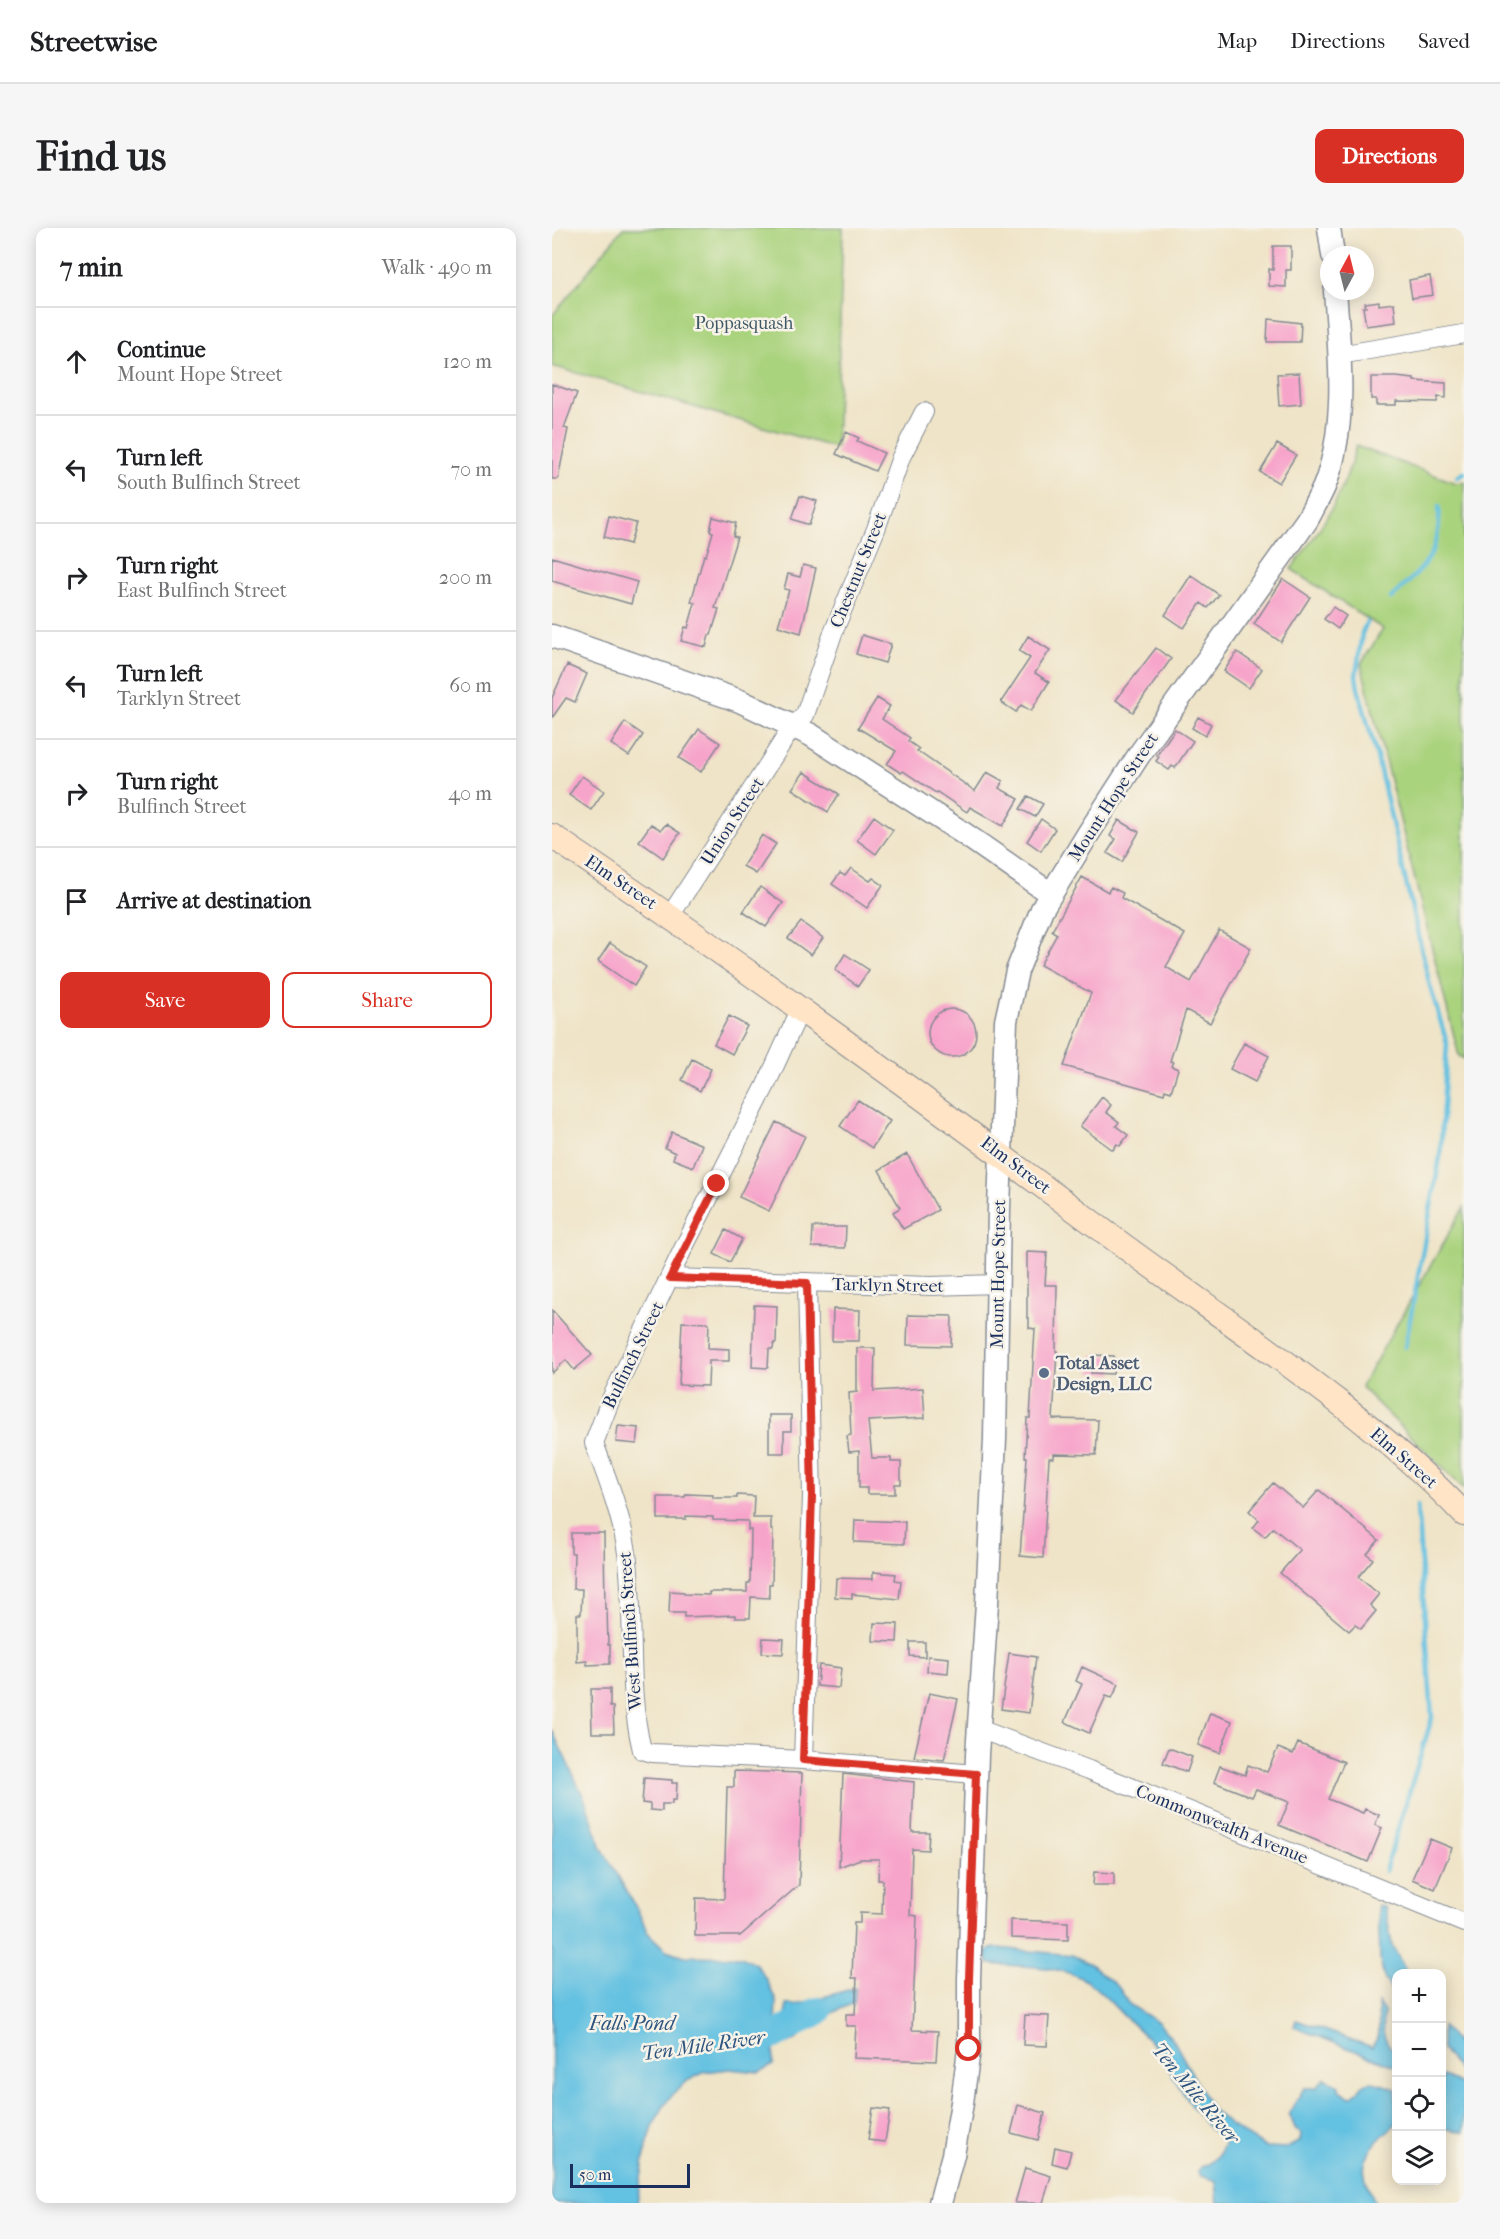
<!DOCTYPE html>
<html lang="en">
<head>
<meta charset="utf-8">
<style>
	:root { --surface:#fff; --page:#f6f6f6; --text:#202124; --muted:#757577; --line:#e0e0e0; --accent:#d93025 }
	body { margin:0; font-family:"IM FELL French Canon",serif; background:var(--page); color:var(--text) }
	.controls { position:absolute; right:18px; bottom:18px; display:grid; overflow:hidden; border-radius:12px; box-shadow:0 3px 15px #0003 }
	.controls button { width:54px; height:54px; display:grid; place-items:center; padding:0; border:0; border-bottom:2px solid var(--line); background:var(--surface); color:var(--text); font:30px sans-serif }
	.compass { position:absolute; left:768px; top:18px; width:54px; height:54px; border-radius:50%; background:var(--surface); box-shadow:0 3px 15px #0003; rotate:7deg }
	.scale { position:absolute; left:18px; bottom:15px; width:120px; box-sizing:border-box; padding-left:6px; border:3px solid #1b2f5e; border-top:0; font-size:16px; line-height:21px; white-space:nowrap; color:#1b2f5e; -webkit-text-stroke:4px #f7f3e8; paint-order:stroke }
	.stop { position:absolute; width:18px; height:18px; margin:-14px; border:4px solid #d93025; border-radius:50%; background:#fff }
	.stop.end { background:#d93025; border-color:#fff; box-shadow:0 2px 6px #0008 }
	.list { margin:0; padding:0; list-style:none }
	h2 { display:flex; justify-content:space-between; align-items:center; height:78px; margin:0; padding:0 24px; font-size:26px }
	h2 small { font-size:20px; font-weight:400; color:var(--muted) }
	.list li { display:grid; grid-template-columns:39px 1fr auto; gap:18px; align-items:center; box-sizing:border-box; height:108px; padding:0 24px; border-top:2px solid var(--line) }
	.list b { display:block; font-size:22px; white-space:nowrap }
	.list p { margin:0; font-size:20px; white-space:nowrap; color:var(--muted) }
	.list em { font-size:20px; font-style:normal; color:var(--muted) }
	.actions { display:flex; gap:12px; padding:18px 24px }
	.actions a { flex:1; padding:14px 0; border:2px solid var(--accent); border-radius:12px; text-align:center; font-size:21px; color:var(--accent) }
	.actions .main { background:var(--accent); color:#fff }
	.icon { flex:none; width:33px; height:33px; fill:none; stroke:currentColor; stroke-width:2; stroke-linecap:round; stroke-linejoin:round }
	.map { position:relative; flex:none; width:912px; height:1975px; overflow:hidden; border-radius:12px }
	header { display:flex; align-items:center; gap:36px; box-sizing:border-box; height:84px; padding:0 30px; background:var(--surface); border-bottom:2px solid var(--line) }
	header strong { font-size:28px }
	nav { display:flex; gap:33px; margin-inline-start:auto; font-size:21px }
	.intro { display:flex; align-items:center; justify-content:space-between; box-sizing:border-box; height:144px; padding:0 36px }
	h1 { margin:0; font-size:42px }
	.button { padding:15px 27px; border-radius:12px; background:var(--accent); color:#fff; font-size:21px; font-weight:700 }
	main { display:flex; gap:36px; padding:0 36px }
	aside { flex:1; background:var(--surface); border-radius:12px; box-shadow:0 3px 15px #0003 }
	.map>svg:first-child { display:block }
</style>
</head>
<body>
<header>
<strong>Streetwise</strong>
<nav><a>Map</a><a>Directions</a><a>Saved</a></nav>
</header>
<div class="intro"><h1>Find us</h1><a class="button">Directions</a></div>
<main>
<aside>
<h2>7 min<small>Walk · 490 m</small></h2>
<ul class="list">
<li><svg class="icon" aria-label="ahead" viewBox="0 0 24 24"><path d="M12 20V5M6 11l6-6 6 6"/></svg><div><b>Continue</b><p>Mount Hope Street</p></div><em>120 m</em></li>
<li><svg class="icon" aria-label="left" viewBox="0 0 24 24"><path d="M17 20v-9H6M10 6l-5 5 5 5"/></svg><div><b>Turn left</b><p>South Bulfinch Street</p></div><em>70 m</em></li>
<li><svg class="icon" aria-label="right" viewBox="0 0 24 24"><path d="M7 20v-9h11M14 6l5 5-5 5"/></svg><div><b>Turn right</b><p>East Bulfinch Street</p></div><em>200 m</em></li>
<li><svg class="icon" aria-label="left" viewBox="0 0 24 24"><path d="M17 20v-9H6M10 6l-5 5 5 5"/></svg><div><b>Turn left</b><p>Tarklyn Street</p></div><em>60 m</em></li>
<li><svg class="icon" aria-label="right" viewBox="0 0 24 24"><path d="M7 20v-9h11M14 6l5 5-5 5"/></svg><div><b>Turn right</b><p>Bulfinch Street</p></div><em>40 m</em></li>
<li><svg class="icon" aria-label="arrive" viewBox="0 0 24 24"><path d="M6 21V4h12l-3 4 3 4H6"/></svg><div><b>Arrive at destination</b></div></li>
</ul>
<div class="actions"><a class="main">Save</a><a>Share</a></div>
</aside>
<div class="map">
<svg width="912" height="1975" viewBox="0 0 912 1975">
	<rect width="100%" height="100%" fill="#f7f3e8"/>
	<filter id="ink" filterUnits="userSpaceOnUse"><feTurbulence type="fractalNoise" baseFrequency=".0167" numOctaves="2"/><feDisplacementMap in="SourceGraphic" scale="12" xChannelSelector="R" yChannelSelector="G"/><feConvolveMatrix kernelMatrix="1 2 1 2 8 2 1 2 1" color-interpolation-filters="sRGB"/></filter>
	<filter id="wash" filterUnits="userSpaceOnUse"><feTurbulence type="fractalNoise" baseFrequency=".008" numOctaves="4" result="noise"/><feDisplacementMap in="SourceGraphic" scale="24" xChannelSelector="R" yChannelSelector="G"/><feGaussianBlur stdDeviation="1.35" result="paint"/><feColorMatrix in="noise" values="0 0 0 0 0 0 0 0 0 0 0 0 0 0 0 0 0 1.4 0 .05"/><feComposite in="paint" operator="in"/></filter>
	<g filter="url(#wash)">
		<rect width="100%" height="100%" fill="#efe4c7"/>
		<path fill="#aad37e" stroke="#62816e" stroke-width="1.5" d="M71,0H291L284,220L0,138V88Z
			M804,218L904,255L912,254V831L907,828L809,436L831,401L739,341C770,299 791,270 804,218Z
			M912,979V1261L809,1159Z"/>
		<path fill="#63c1e1" stroke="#3f78a0" stroke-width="1.5" d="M0,1502L33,1572L50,1620L85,1681L96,1705L114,1722L132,1728L189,1729L204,1736L214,1751L224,1773L221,1837L207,1844L177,1841L153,1844L133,1854L115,1873L103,1893L94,1920L85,1975H0Z
			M826,1677L833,1679L840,1717L855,1745L844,1746V1769L832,1750L828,1731Z
			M444,1720L520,1727L538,1736L567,1760L578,1777L606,1794L623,1815L659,1880L678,1897L713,1919L735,1920L748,1913L749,1906L743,1900L737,1885L752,1860H764L773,1850L787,1858V1862L798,1869C805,1866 805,1863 810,1858C820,1849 834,1859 844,1861V1896C830,1907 808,1927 813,1947C815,1957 820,1966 823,1975H666L664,1953L647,1947L646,1944L648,1939C662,1936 668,1927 673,1914C648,1896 625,1856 610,1829C601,1814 586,1801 573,1789C561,1777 550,1764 536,1754C509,1736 469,1739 438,1736L435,1733V1722Z
			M303,1760L302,1775L264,1792L245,1811L233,1816L234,1777H243Z
			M826,1775L832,1784C829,1800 831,1815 844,1824V1839L742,1799L744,1792L820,1819L827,1807Z
			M890,1798L912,1822V1848L890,1822Z
			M890,1848C899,1850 903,1855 912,1858V1904L890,1900Z"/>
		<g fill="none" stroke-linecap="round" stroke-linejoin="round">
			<path stroke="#63c1e1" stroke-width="4.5" d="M905,249L912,245
				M839,370C871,341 890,325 887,278
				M815,394L810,405L804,448L806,460L824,525L878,758L895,815L888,929L853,1119
				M833,1643L880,1490L865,1277"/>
			<path stroke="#63c1e1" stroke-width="28" d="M184,1811L223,1807L266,1783"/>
		</g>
		<g id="blocks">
			<path fill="#f7a4ca" d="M721,18H739V42H734V59L717,58V41L721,42Z
				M878,48L881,67L860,70L857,52Z
				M827,73V77L842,75L844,94L814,98L811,79H814L813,75Z
				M716,91L749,95L748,114H715Z
				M747,145L749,176L727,178L725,146Z
				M819,149H844L862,151V153L894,155V170L886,169L885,174L844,173V177H824V171H819Z
				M0,156L25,165L12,200L16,201L6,251H0Z
				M294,204L307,210L305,213L332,225L323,243L284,226Z
				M725,216L744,227L727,255L708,244Z
				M248,268L265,273L257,297L240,291Z
				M57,288L84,295L78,316L52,309Z
				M161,289L184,295L181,308L185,309L163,380L167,381L159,407H157L154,419L129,413L133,399L136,400L143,375L139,374L152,327L154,328L161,304L158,303Z
				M0,329L85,354L79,376L0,353Z
				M251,337L264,340L249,405L226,398L237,362L232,361L236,346L248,349Z
				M639,347L667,367L656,380L649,375L632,400L613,387Z
				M731,351L758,369L729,414L702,396Z
				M781,379L794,388L786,401L772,391Z
				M310,407L339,416L333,435L304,426Z
				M476,408L498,422L483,445L497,454L479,483L469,477L464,484L449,474L478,430L467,423Z
				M604,420L619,431L581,484L564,472Z
				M685,424L710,441L697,460L672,443Z
				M15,437L35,446L23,474L14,470L0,490V470Z
				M325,470L338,478L330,491L358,510L356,513L367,521L365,523L423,563L435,544L451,553L447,560L467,571L451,598L418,579L415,584L385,564L384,565L351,543L349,545L335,536L344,523L306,500Z
				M646,489L659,496L653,508L640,500Z
				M73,494L91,507L77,528L59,516Z
				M147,501L168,515L149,544L127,530Z
				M623,501L641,513L623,540L620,538L617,542L604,533L607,529L605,527Z
				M252,544L287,566L276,584L240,561Z
				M30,548L52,563L39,582L17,567Z
				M476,568L491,576L483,589L468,581Z
				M322,588L341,602L324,626L305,612Z
				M489,591L503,601L489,623L475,613Z
				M567,592L587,604L570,634L555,625L564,611L558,608Z
				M99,596L109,602L114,596L128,605L111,630L87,613Z
				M210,607L224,616L204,646L191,638Z
				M299,640L318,653L321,650L331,657L315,680L280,656L288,645L293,648Z
				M530,649L556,664L559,659L571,665L569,670L633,706L614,739L639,754L667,702L699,720L658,795L634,782L618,833L621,834L619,838L626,841L619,864L613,862L612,866L512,838L539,765L488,737L505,706L500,703Z
				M208,659L231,675L214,699L191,684Z
				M249,694L271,710L259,727L236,710Z
				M58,715L94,739L82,758L46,733Z
				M293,726L317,742L306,758L283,742Z
				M376 805a24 24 0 1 1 48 0a24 24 0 1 1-48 0Z
				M177,788L195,798L180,826L162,816Z
				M692,815L717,828L703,854L678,841Z
				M140,831L159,841L148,863L130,852Z
				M550,869L559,877L554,884L567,894L564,898L576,907L568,918L565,916L561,922L528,898Z
				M306,872L338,893L320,920L288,898Z
				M224,894L253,908L217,983L187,969Z
				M120,904L150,917L141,939L121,931L123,925L113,920Z
				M355,926L386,982L351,1001L341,984L348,980L327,942Z
				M261,999H294L293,1020L260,1019Z
				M174,1002L190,1011L178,1034L162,1026Z
				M475,1024L495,1025L493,1057H505L504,1123H505L501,1191L546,1192L544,1227L502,1226V1230H497L491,1330L468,1328L475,1229H473L475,1190H478L483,1101L477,1100V1090H475Z
				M202,1077L225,1078L224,1115H222L221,1121H217L216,1140L200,1139Z
				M281,1081L308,1082L307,1113H280Z
				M0,1082L40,1127L22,1142L14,1132L0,1145Z
				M356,1087L400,1088L399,1118L355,1117Z
				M130,1094L157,1095L156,1120L177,1121V1133H157L156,1158L127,1157Z
				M305,1120H323L322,1163L371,1160L373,1190L316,1193L320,1230H339V1234H349V1256H343V1266H315V1260H307V1223L297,1224L295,1208L299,1207L297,1165L305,1164Z
				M541,1127L562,1128L561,1146L539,1145Z
				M217,1187H239V1203H232V1225H217Z
				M66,1198L87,1200L85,1216L64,1214Z
				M721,1255L751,1280L767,1262L827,1312L815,1326L821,1331L806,1349L827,1366L818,1377L824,1383L809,1401L803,1397L797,1403L728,1345L748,1322L721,1300L713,1309L701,1300L707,1292L697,1283Z
				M134,1266L161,1267V1270H185V1267L202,1268L201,1290H219V1302H221L220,1356H217V1370L199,1369L198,1390H183V1387L132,1389V1385H117L118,1363L132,1364V1366L157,1367V1364H195V1355H198L199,1302H196V1293L161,1292V1289L134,1288V1291H106V1269H133Z
				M303,1292L353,1294L352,1316L302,1314Z
				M19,1305H52L53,1381H55L56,1417H58V1436L35,1437V1433L25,1434V1386H29L30,1361H21L22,1325H19Z
				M321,1344L344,1346L343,1352L349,1353L347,1371L300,1366V1370L283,1369L284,1350L321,1351Z
				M322,1395L346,1396L345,1414L321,1413Z
				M211,1410L232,1411L231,1426L210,1425Z
				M358,1414H373V1429L358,1428Z
				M457,1425L484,1429L477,1485L449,1481Z
				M376,1428L397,1430L396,1445L375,1443Z
				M267,1437L289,1440L287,1460L265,1458Z
				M530,1439L567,1456L560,1470L554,1468L537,1505L513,1494L530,1456L524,1453Z
				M39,1461H58V1479H61L62,1505H40Z
				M377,1465L406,1471L392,1532L362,1529Z
				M658,1485L680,1493L668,1525L646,1517Z
				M746,1515L792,1534L776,1571L811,1585L813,1581L827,1587L823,1597L830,1600L816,1634L727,1597L737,1574L704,1561L700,1569L662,1554L668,1538L693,1547L696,1537L715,1544L726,1520L741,1526Z
				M617,1520L640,1529L635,1544L611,1535Z
				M182,1543L250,1545L247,1657L188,1708H143L144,1670L172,1671L175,1559H182Z
				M291,1546L362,1554L360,1604H377L376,1622L360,1621L358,1687L365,1688L360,1802L386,1803L384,1833L302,1830L304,1798H294V1786H303L305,1750H300L302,1695H308V1685L330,1686L331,1652H326L327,1631H308L287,1639Z
				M92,1550L120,1552V1555H125L124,1572H120V1576H110V1583L98,1582V1576L90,1575Z
				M878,1611L900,1620L883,1661L860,1651Z
				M542,1644L562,1645V1657H541Z
				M459,1692L516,1694V1712L459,1710Z
				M473,1787L497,1788L495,1818L471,1817Z
				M466,1877L493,1885L486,1912L459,1905Z
				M321,1880L338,1882L333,1914L316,1912Z
				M503,1919L519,1923L515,1939L500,1935Z
				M473,1940L499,1948L491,1975H463Z"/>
		</g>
	</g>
	<g filter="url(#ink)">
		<use href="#blocks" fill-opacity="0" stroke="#858a92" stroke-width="1.5"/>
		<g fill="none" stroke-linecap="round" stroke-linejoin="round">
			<defs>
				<path id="minor" d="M787,127L912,106
					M118,688L241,498L253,487L281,405L324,301L349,229L372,184
					M249,780L214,857L131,1021L58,1173L42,1215C55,1250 70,1288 75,1325C84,1390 74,1458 90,1522L100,1525L251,1532L424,1546
					M118,1050L379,1058L446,1056
					M427,1501L537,1542L912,1695
					M251,1532L260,1268L255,1055"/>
				<path id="tertiary" d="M777,0L781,27
					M0,408L188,473L259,507L411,605L499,666
					M388,1975L401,1927L410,1875L417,1821V1751L425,1527L435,1375L443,1211L447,980L454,793L465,743L490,681L536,606L587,527L755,292C761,281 767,270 772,259C796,199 788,126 783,63"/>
				<path id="secondary" d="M0,608C196,740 386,881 576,1021C690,1105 814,1183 912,1286"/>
			</defs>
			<use href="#minor" stroke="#858a92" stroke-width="20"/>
			<use href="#tertiary" stroke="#858a92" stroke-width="25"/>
			<use href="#secondary" stroke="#858a92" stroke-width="26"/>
			<use href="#minor" stroke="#fff" stroke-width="18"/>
			<use href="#tertiary" stroke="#fff" stroke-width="22"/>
			<use href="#secondary" stroke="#ffe4c6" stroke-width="24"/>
		</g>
	</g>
	<g fill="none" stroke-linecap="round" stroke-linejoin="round" filter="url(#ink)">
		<path stroke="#d93025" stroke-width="8" d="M165,956L118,1050L255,1055L260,1268L251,1532L424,1546L417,1751V1821"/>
	</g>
	<circle fill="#5c6f8a" stroke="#f7f3e8" stroke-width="2" cx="492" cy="1145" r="6"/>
	<g text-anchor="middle" stroke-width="5" stroke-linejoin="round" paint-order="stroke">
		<g font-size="18" fill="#3f5866" stroke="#f7f3e8">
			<text x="192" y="101">Poppasquash</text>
		</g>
		<g font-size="18" fill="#1b2f5e" stroke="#f7f3e8">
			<text transform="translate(306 342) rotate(-68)" y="6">Chestnut Street</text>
			<text transform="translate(561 569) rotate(-57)" y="6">Mount Hope Street</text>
			<text transform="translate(180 593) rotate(-57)" y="6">Union Street</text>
			<text transform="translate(69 654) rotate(34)" y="6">Elm Street</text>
			<text transform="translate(464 937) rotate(37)" y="6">Elm Street</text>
			<text transform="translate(446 1046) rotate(-89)" y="6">Mount Hope Street</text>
			<text transform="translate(336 1057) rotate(1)" y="6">Tarklyn Street</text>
			<text transform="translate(81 1127) rotate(-64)" y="6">Bulfinch Street</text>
			<text transform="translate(852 1230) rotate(41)" y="6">Elm Street</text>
			<text transform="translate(78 1403) rotate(-94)" y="6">West Bulfinch Street</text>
			<text transform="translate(670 1596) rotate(22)" y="6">Commonwealth Avenue</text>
		</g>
		<g font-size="18" font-weight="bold" fill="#4e5e75" stroke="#f7f3e8" text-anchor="start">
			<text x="504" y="1141">Total Asset<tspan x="504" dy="21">Design, LLC</tspan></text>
		</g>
		<g font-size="20" font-style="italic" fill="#2d547f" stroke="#f7f3e8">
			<text x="80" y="1802">Falls Pond</text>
			<text transform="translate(151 1817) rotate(-8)" y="7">Ten Mile River</text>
			<text transform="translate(644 1865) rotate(50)" y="7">Ten Mile River</text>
		</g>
	</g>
</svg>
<div class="controls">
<button>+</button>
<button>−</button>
<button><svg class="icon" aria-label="locate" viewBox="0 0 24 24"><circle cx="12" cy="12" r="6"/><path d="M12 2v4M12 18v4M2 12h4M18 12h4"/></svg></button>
<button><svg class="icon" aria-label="layers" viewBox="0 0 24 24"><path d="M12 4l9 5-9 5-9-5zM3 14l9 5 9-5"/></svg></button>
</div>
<svg class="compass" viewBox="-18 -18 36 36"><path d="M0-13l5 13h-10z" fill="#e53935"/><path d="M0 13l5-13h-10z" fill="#757577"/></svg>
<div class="scale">50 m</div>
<div class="stop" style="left:417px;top:1821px"></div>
<div class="stop end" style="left:165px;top:956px"></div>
</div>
</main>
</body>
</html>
